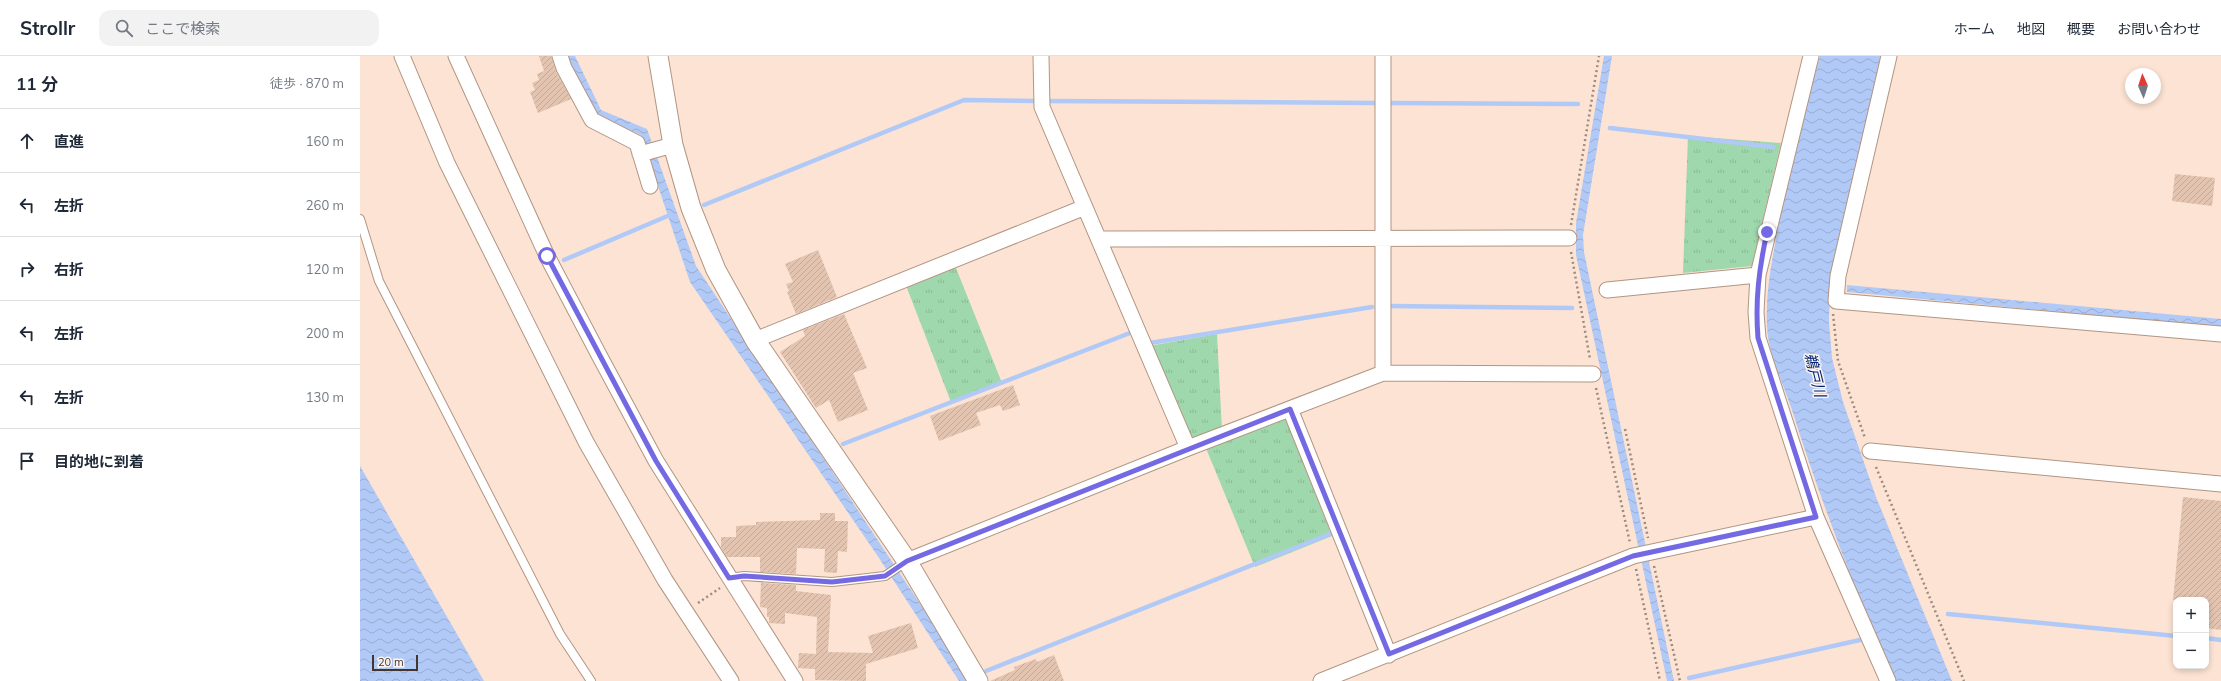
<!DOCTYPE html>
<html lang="ja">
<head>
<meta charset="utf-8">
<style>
	:root { --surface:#fff; --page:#f2f2f3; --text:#1f2937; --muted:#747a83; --line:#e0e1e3 }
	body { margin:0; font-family:Mulish,"Noto Sans JP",sans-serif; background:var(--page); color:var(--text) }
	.controls { position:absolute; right:12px; bottom:12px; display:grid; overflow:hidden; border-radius:8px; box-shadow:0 2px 6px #0003 }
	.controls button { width:36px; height:36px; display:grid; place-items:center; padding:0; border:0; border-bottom:1px solid var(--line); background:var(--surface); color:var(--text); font:20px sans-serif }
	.compass { position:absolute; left:1765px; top:12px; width:36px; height:36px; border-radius:50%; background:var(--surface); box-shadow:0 2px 6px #0003; rotate:357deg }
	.scale { position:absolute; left:12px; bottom:10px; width:46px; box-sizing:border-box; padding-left:4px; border:2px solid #42362e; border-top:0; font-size:11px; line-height:14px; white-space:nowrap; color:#42362e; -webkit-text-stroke:3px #fbf4f0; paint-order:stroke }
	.stop { position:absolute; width:12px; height:12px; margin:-9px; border:3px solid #7568e3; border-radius:50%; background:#fff }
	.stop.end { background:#7568e3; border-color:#fff; box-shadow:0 1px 4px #0008 }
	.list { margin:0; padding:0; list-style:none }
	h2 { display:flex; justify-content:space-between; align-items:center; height:52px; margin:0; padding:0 16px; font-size:17px }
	h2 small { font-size:13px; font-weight:400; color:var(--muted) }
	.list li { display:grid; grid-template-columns:26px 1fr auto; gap:12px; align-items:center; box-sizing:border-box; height:64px; padding:0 16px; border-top:1px solid var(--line) }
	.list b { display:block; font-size:15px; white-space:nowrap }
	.list em { font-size:13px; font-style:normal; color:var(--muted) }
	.icon { flex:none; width:22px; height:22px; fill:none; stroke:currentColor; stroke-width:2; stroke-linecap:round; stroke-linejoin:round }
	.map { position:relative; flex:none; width:1861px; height:625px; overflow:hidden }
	header { display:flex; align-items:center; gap:24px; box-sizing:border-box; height:56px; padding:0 20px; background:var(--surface); border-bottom:1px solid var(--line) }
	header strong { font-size:19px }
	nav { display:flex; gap:22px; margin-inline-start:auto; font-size:14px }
	.search { width:280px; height:36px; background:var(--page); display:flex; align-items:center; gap:10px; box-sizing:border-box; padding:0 14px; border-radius:12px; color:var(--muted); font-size:15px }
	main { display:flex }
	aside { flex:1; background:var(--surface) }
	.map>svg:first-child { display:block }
</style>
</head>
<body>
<header>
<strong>Strollr</strong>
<div class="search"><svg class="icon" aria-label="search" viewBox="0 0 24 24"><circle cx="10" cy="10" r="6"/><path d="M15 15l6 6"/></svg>ここで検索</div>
<nav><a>ホーム</a><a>地図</a><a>概要</a><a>お問い合わせ</a></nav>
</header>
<main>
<aside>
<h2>11 分<small>徒歩 · 870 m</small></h2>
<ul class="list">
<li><svg class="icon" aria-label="ahead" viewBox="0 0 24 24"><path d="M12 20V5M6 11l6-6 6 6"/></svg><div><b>直進</b></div><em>160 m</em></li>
<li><svg class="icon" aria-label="left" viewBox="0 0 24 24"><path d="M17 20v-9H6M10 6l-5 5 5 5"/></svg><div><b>左折</b></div><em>260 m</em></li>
<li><svg class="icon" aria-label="right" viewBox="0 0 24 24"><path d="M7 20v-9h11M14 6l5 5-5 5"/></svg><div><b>右折</b></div><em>120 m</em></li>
<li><svg class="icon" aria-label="left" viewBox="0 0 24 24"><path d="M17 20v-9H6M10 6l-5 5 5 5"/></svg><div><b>左折</b></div><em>200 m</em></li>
<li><svg class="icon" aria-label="left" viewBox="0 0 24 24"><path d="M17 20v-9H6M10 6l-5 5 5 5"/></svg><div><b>左折</b></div><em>130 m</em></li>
<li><svg class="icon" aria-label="arrive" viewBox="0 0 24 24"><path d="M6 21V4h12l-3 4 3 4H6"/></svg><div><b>目的地に到着</b></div></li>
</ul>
</aside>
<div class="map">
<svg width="1861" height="625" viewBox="0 0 1861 625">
	<defs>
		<pattern id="grass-tufts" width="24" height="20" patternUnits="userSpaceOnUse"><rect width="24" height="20" fill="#9fd8ac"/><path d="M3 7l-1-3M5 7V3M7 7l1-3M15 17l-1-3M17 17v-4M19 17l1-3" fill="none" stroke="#8aba94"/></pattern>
		<pattern id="water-waves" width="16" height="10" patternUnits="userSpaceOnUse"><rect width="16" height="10" fill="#b1c9f6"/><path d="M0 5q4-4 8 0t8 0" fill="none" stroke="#99add3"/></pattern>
		<pattern id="building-hatch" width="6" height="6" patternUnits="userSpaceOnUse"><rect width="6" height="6" fill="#e2c4b0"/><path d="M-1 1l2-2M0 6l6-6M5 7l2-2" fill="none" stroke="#c3a998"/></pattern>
	</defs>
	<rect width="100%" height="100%" fill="#fce3d3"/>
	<path fill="url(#grass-tufts)" d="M1328,80L1421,87L1392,210L1323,217Z
		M594,207L642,327L591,346L545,227Z
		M857,278L862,375L831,385L789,290Z
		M924,359L972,480L895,511L845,390Z"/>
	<path fill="url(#water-waves)" d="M208,0H215L241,54L287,73L336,210L580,578L607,625H599L517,499L330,226L281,79L236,60L211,11Z
		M1244,0H1252L1223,179L1224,196L1314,625H1307L1216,199V167Z
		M1460,0H1522L1497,103L1470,227L1469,266L1472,302L1483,346L1516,441L1592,625H1533C1496,536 1461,446 1432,354C1423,327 1408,299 1407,270C1405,235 1413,200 1419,166C1430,110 1444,55 1460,0Z
		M1487,229L1861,263V271L1487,236Z
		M0,410L124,625H0Z"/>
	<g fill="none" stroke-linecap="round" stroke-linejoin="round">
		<path stroke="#b1c9f6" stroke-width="4.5" d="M685,45L1016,47
			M1030,47L1218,48
			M1250,72L1413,91
			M344,149L604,44L675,45
			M204,204L310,159
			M1028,250L1212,252
			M790,287L1012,251
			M483,388L770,277
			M1588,558L1816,580
			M1846,582L1861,584
			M626,615L975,476
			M1329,622L1500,584"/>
	</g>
	<path fill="url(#building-hatch)" d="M179,0H191L196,16L211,43L178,57L170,36L175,34L172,27L179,24L177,18L184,15Z
		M1815,118L1855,122L1852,150L1812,145Z
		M458,194L477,241L436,258L427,236L429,235L426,228L433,226L425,208Z
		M484,258L507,312L493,317L508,354L478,366L469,344L456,352L420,296L445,280L443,274Z
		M653,329L660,349L643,355L640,349L616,357L621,369L579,385L570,360Z
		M1823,441L1861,445V574L1846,572V544H1813Z
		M460,457H475V465H488L487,496L478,495L477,517L464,516L465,493L437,492L436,518L400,516V501H367L361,491V481H376V470L396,469V466L460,464Z
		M401,527L436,529V535L471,539L468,596L513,597L508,580L551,567L558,592L506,608V625L455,624V613L438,612L439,597L456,598L457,561L425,557V568L409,567V561H407V552L400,551Z
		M694,599L704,625H630L655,614L654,611L676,603L677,606Z"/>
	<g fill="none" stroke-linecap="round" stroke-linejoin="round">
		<defs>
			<path id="service" d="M0,163L19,225L200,578L231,625
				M369,522L384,520L472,526L525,520L547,505"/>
			<path id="minor" d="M42,0L87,107L226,386L305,524L371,625
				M96,0L187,200L239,299L296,405L435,625
				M200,0L204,12L232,64L277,87L290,130
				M681,0L682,51L828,392
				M1451,0L1398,219L1396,256L1398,282L1456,461L1528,625
				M1529,0L1478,220L1476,245L1861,278
				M280,98L313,89
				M739,183L1209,182
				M1247,234L1398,219
				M395,284L725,151
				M1023,317V0
				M930,353L1029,599
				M1510,395L1861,428
				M547,505L828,392L1023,317L1233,318
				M961,625L1273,500L1456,461"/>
			<path id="tertiary" d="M298,0L313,89L331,152L356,214L395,284L547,505L618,625"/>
		</defs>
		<use href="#service" stroke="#b29582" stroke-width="10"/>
		<use href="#minor" stroke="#b29582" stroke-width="17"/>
		<use href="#tertiary" stroke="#b29582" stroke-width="21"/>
		<path stroke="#9d8b7f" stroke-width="2.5" stroke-dasharray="2 3" stroke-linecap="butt" d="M1211,169L1239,0
			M1211,196L1230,303
			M1473,258L1478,305L1505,382
			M1236,332L1270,487
			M1265,373L1288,482
			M1516,411L1604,625
			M1294,510L1320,625
			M1276,513L1300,625
			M338,547L360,532"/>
		<use href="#service" stroke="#fff" stroke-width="8"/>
		<use href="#minor" stroke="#fff" stroke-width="15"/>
		<use href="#tertiary" stroke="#fff" stroke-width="19"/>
	</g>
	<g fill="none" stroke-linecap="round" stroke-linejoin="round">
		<path stroke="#7568e3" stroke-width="5" d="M187,200L296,405L369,522L384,520L472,526L525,520L547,505L930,353L1029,598L1273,500L1456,461L1398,282C1395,244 1399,213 1407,176"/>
	</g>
	<g text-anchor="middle" stroke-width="3" stroke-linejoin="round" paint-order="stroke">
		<g font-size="15" font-style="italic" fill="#012172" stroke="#fbf4f0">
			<text transform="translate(1455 319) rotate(76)" y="5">鵜戸川</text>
		</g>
	</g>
</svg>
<div class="controls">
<button>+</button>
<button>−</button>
</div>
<svg class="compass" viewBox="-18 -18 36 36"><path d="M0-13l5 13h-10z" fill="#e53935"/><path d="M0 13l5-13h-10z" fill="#747a83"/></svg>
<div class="scale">20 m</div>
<div class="stop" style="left:187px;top:200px"></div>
<div class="stop end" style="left:1407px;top:176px"></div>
</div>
</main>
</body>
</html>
